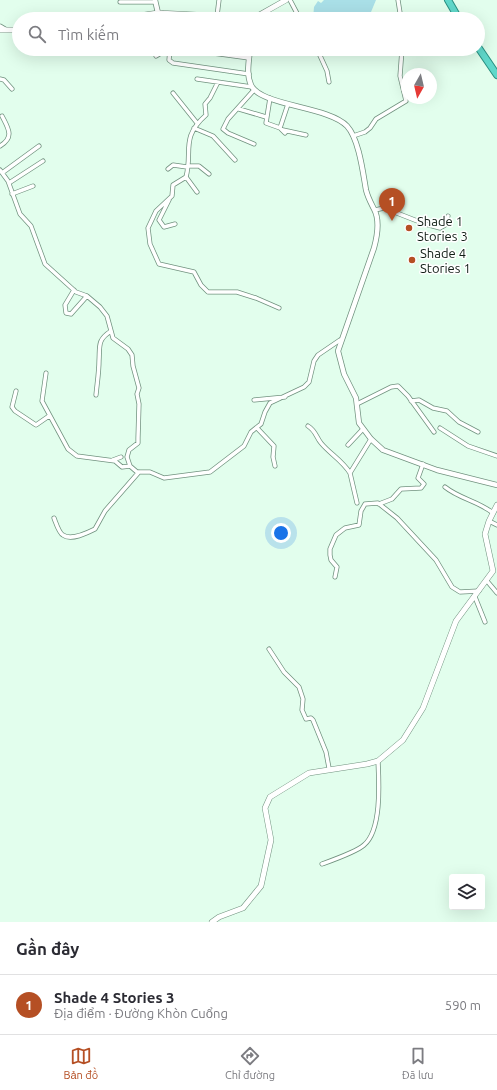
<!DOCTYPE html>
<html lang="vi">
<head>
<meta charset="utf-8">
<style>
	:root { --surface:#fff; --page:#f7f7f7; --text:#2b2b33; --muted:#7c7c81; --line:#e1e1e2; --accent:#b54f24 }
	body { margin:0; font-family:Ubuntu,sans-serif; background:var(--page); color:var(--text) }
	.controls { position:absolute; right:12px; bottom:12px; display:grid; overflow:hidden; border-radius:4px; box-shadow:0 4px 16px #0002 }
	.controls button { width:36px; height:36px; display:grid; place-items:center; padding:0; border:0; border-bottom:1px solid var(--line); background:var(--surface); color:var(--text); font:20px sans-serif }
	.compass { position:absolute; left:401px; top:68px; width:36px; height:36px; border-radius:50%; background:var(--surface); box-shadow:0 4px 16px #0002; rotate:188deg }
	.you { position:absolute; left:281px; top:533px; width:14px; height:14px; margin:-10px; border:3px solid #fff; border-radius:50%; background:#1a73e8; box-shadow:0 0 0 6px #1a73e833 }
	.badge { display:grid; place-items:center; width:26px; height:26px; border-radius:50%; background:var(--accent); color:#fff; font-size:13px; font-weight:700 }
	.pin { position:absolute; translate:-50% -33px; filter:drop-shadow(0 1px 2px #0008) }
	.pin::after { content:''; position:absolute; top:21px; width:14px; height:12px; background:inherit; clip-path:polygon(0 0,100% 0,50% 100%) }
	.list { margin:0; padding:0; list-style:none }
	h2 { display:flex; justify-content:space-between; align-items:center; height:52px; margin:0; padding:0 16px; font-size:17px }
	h2 small { font-size:13px; font-weight:400; color:var(--muted) }
	.list li { display:grid; grid-template-columns:26px 1fr auto; gap:12px; align-items:center; box-sizing:border-box; height:60px; padding:0 16px; border-top:1px solid var(--line) }
	.list b { display:block; font-size:15px; white-space:nowrap }
	.list p { margin:0; font-size:13px; white-space:nowrap; color:var(--muted) }
	.list em { font-size:13px; font-style:normal; color:var(--muted) }
	.icon { flex:none; width:22px; height:22px; fill:none; stroke:currentColor; stroke-width:2; stroke-linecap:round; stroke-linejoin:round }
	.map { position:relative; flex:none; width:497px; height:922px; overflow:hidden }
	.search { position:absolute; background:var(--surface); box-shadow:0 4px 16px #0002; left:12px; right:12px; top:12px; height:44px; display:flex; align-items:center; gap:10px; box-sizing:border-box; padding:0 14px; border-radius:22px; color:var(--muted); font-size:15px }
	.sheet { height:112px; background:var(--surface) }
	nav { display:flex; justify-content:space-around; align-items:center; box-sizing:border-box; height:56px; border-top:1px solid var(--line); background:var(--surface); font-size:11px; color:var(--muted) }
	nav a { display:grid; justify-items:center; gap:2px }
	nav .on { color:var(--accent) }
	.map>svg:first-child { display:block }
</style>
</head>
<body>
<div class="map">
<svg width="497" height="922" viewBox="0 0 497 922">
	<rect width="100%" height="100%" fill="#e2feed"/>
	<path fill="#a9dfe7" d="M324,0H376L371,12L359,19H313L314,7L318,1L321,3Z"/>
	<g fill="none" stroke-linecap="round" stroke-linejoin="round">
		<defs>
			<path id="minor" d="M290,0L300,19
				M398,0L401,19
				M120,2H155
				M217,16L219,0
				M161,19L163,13
				M0,26L5,29
				M170,49L169,60L173,63L249,74
				M183,49L249,58
				M317,49L327,71L329,82
				M327,49L342,53
				M156,56L161,53L169,52
				M0,79L4,80L12,89
				M197,79L252,87
				M218,82L210,98L205,104L206,115C180,138 193,151 186,177L173,185L172,196L156,211L148,228L150,244L159,264L194,272L201,285L208,292H237L256,298L279,308
				M173,93L197,123
				M270,98L266,123L280,128L285,133
				M239,109L266,117
				M194,128L213,136L235,160
				M280,128L288,104
				M283,130L306,135
				M353,136L365,132L370,128L376,119L406,101L400,76L402,49
				M254,144L228,133L223,129L228,119L254,90
				M0,146C15,137 8,128 2,116
				M187,166H199L209,174
				M168,169L173,165L187,167
				M0,170L8,181L20,214L31,226L45,264L76,292L87,296L100,307L107,316L113,338L128,349L132,355L133,366L139,388L137,394L139,404L138,438V443L129,450L127,457L130,466L137,472H150L164,478L210,472L244,446L251,432L261,424L265,412L270,403L304,387L309,382L314,361L318,355L340,340
				M2,173L39,146
				M186,177L197,192
				M9,183L43,161
				M12,194L33,186
				M169,200L159,220L164,227L175,224
				M375,210L384,208L425,224L440,228L445,225L448,216
				M74,290L65,305L66,313L71,314L87,296
				M46,373L42,401L68,449L77,456L115,461L122,467L130,466
				M16,391L12,407L15,411L36,425L49,416
				M96,395C97,384 99,372 99,361C100,346 97,340 111,331
				M254,400L285,397
				M411,401L419,400L433,408L447,411L459,422L478,432
				M357,404L391,387L398,386L408,396L434,432
				M308,426C316,431 316,437 321,443C330,454 342,460 350,473
				M257,428L274,446L273,457L275,466
				M440,428L468,446L497,456
				M348,445L363,429
				M113,460L121,457
				M445,487C460,499 478,501 493,513
				M357,503L350,473L371,439
				M379,504L392,499L401,489L421,488L424,484L418,478L423,464
				M54,518C56,523 59,533 63,535C71,541 87,533 95,529L105,511L139,472
				M489,521L497,525
				M335,577L337,567L331,560L330,555V549L336,535L345,528L359,525L361,511L365,504L378,503L397,518L436,560L452,587L460,592L479,591
				M487,581L497,593
				M475,597L485,622
				M269,649L284,672L299,687L303,699L302,710L306,719L311,718L313,720L326,752L329,768
				M322,864C333,860 356,852 364,845C382,830 379,782 378,761"/>
			<path id="tertiary" d="M155,0L158,13
				M250,49C249,61 246,74 251,85C260,106 328,106 347,126C359,139 363,173 366,190C368,198 371,203 374,209C380,220 377,237 374,248L338,351L344,374L356,398L359,423L371,439L383,450L437,470L497,485"/>
			<path id="secondary" d="M118,19L158,13L254,18L286,0
				M0,30H19
				M212,922L219,917L243,908L261,886L271,840L265,808L270,797L309,773L367,764L378,761L403,740L423,708L456,621L493,571L485,534L489,521L497,505"/>
			<path id="trunk" d="M448,0L459,19
				M478,47L497,75"/>
		</defs>
		<use href="#minor" stroke="#71927f" stroke-width="5"/>
		<use href="#tertiary" stroke="#71927f" stroke-width="6"/>
		<use href="#secondary" stroke="#71927f" stroke-width="6"/>
		<use href="#trunk" stroke="#2a9082" stroke-width="8"/>
		<use href="#minor" stroke="#fff" stroke-width="3.5"/>
		<use href="#tertiary" stroke="#fff" stroke-width="4.5"/>
		<use href="#secondary" stroke="#fff" stroke-width="5"/>
		<use href="#trunk" stroke="#60d8ca" stroke-width="6"/>
	</g>
	<g fill="#b54f24" stroke="#fff" stroke-width="1.5">
		<circle cx="409" cy="228" r="4"/>
		<circle cx="412" cy="260" r="4"/>
	</g>
	<g text-anchor="middle" stroke-width="3" stroke-linejoin="round" paint-order="stroke">
		<g font-size="13" fill="#101d15" stroke="#fff" text-anchor="start">
			<text x="417" y="226">Shade 1<tspan x="417" dy="15">Stories 3</tspan></text>
			<text x="420" y="258">Shade 4<tspan x="420" dy="15">Stories 1</tspan></text>
		</g>
	</g>
</svg>
<div class="controls">
<button><svg class="icon" aria-label="layers" viewBox="0 0 24 24"><path d="M12 4l9 5-9 5-9-5zM3 14l9 5 9-5"/></svg></button>
</div>
<svg class="compass" viewBox="-18 -18 36 36"><path d="M0-13l5 13h-10z" fill="#e53935"/><path d="M0 13l5-13h-10z" fill="#7c7c81"/></svg>
<div class="you"></div>
<div class="pin badge" style="left:392px;top:221px">1</div>
<div class="search"><svg class="icon" aria-label="search" viewBox="0 0 24 24"><circle cx="10" cy="10" r="6"/><path d="M15 15l6 6"/></svg>Tìm kiếm</div>
</div>
<section class="sheet">
<h2>Gần đây<small></small></h2>
<ul class="list">
<li><span class="badge">1</span><div><b>Shade 4 Stories 3</b><p>Địa điểm · Đường Khòn Cuổng</p></div><em>590 m</em></li>
</ul>
</section>
<nav>
<a class="on"><svg class="icon" aria-label="map" viewBox="0 0 24 24"><path d="M3 6l6-2 6 2 6-2v14l-6 2-6-2-6 2zM9 4v14M15 6v14"/></svg>Bản đồ</a>
<a><svg class="icon" aria-label="directions" viewBox="0 0 24 24"><path d="M12 3l9 9-9 9-9-9zM9 14v-3h6M13 9l2 2-2 2"/></svg>Chỉ đường</a>
<a><svg class="icon" aria-label="saved" viewBox="0 0 24 24"><path d="M7 4h10v16l-5-4-5 4z"/></svg>Đã lưu</a>
</nav>
</body>
</html>
